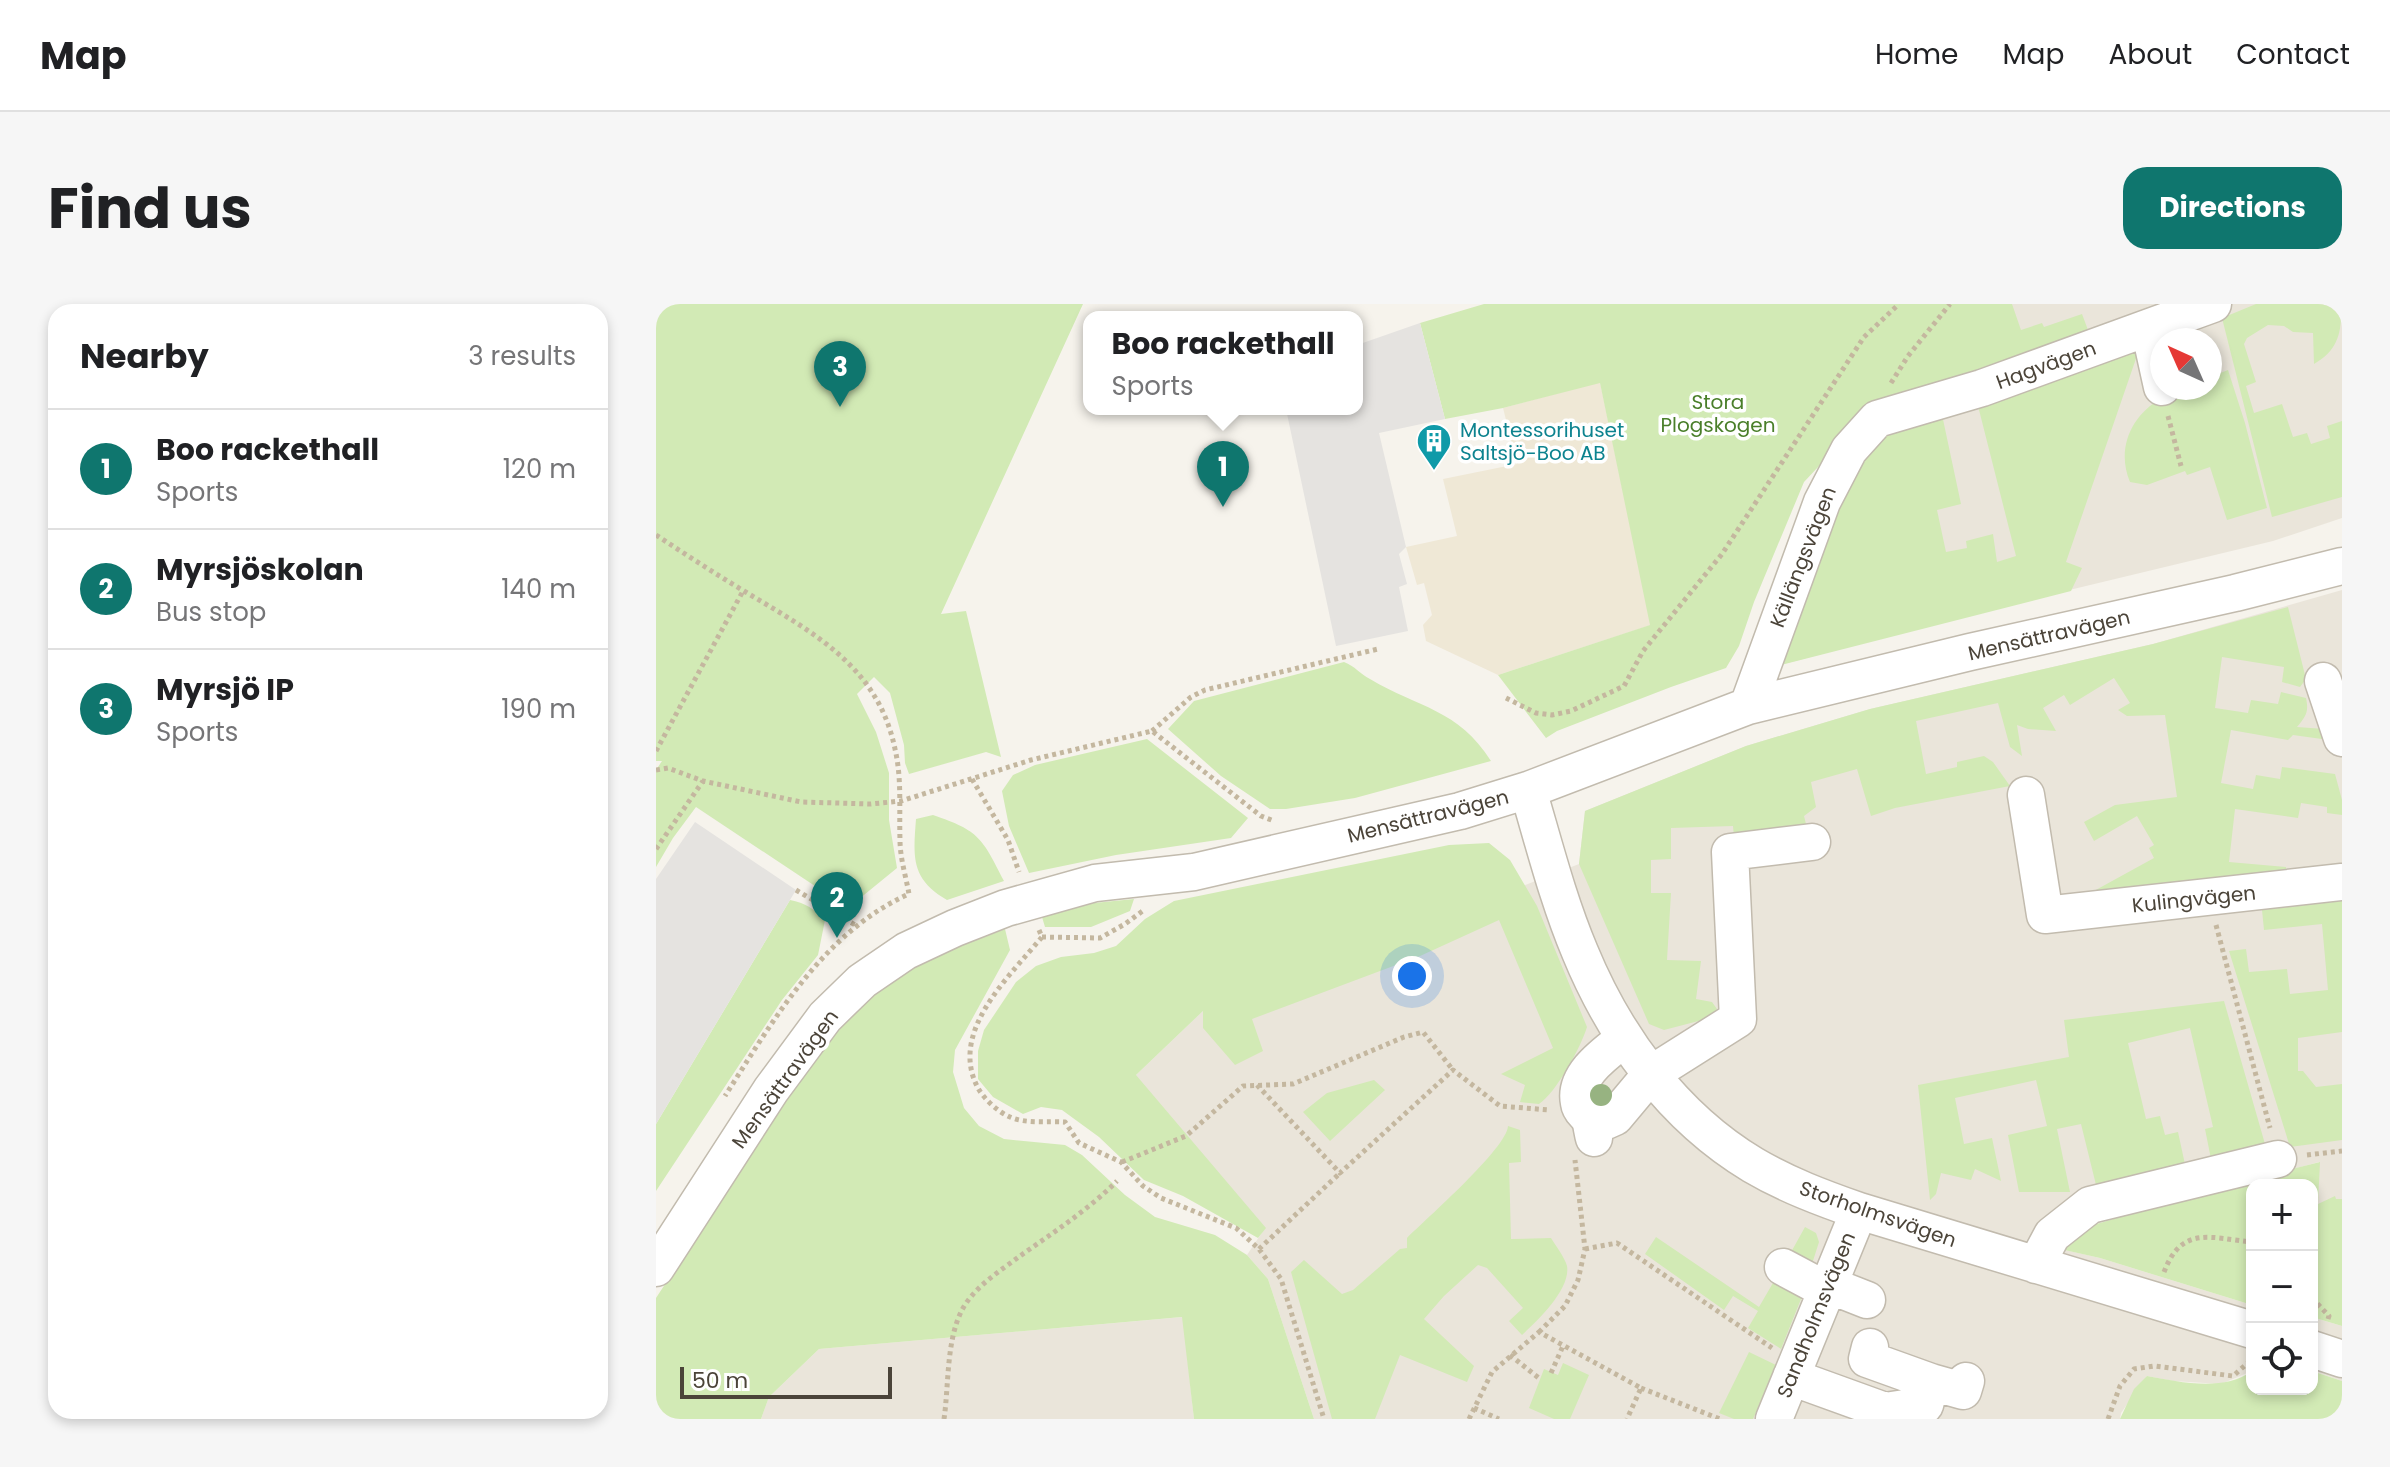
<!DOCTYPE html>
<html lang="en">
<head>
<meta charset="utf-8">
<style>
	:root { --surface:#fff; --page:#f6f6f6; --text:#202124; --muted:#757577; --line:#e0e0e0; --accent:#0f766e }
	body { margin:0; font-family:Poppins,sans-serif; background:var(--page); color:var(--text) }
	.controls { position:absolute; right:24px; bottom:24px; display:grid; overflow:hidden; border-radius:16px; box-shadow:0 4px 12px #0003 }
	.controls button { width:72px; height:72px; display:grid; place-items:center; padding:0; border:0; border-bottom:2px solid var(--line); background:var(--surface); color:var(--text); font:40px sans-serif }
	.compass { position:absolute; left:1494px; top:24px; width:72px; height:72px; border-radius:50%; background:var(--surface); box-shadow:0 4px 12px #0003; rotate:315deg }
	.scale { position:absolute; left:24px; bottom:20px; width:212px; box-sizing:border-box; padding-left:8px; border:4px solid #4b4439; border-top:0; font-size:22px; line-height:28px; white-space:nowrap; color:#4b4439; -webkit-text-stroke:6px #fff; paint-order:stroke }
	.you { position:absolute; left:756px; top:672px; width:28px; height:28px; margin:-20px; border:6px solid #fff; border-radius:50%; background:#1a73e8; box-shadow:0 0 0 12px #1a73e833 }
	.badge { display:grid; place-items:center; width:52px; height:52px; border-radius:50%; background:var(--accent); color:#fff; font-size:26px; font-weight:700 }
	.pin { position:absolute; translate:-50% -66px; filter:drop-shadow(0 2px 4px #0008) }
	.pin::after { content:''; position:absolute; top:42px; width:28px; height:24px; background:inherit; clip-path:polygon(0 0,100% 0,50% 100%) }
	.popup { position:absolute; left:427px; top:7px; width:280px; height:104px; box-sizing:border-box; display:grid; place-content:center; border-radius:16px; background:var(--surface); filter:drop-shadow(0 2px 6px #0005); font-size:26px; white-space:nowrap; color:var(--muted) }
	.popup b { font-size:30px; color:var(--text) }
	.popup::after { content:''; position:absolute; left:50%; top:100%; margin-left:-16px; border:16px solid transparent; border-top-color:var(--surface) }
	.list { margin:0; padding:0; list-style:none }
	h2 { display:flex; justify-content:space-between; align-items:center; height:104px; margin:0; padding:0 32px; font-size:34px }
	h2 small { font-size:26px; font-weight:400; color:var(--muted) }
	.list li { display:grid; grid-template-columns:52px 1fr auto; gap:24px; align-items:center; box-sizing:border-box; height:120px; padding:0 32px; border-top:2px solid var(--line) }
	.list b { display:block; font-size:30px; white-space:nowrap }
	.list p { margin:0; font-size:26px; white-space:nowrap; color:var(--muted) }
	.list em { font-size:26px; font-style:normal; color:var(--muted) }
	.icon { flex:none; width:44px; height:44px; fill:none; stroke:currentColor; stroke-width:2; stroke-linecap:round; stroke-linejoin:round }
	.map { position:relative; flex:none; width:1686px; height:1115px; overflow:hidden; border-radius:24px }
	header { display:flex; align-items:center; gap:48px; box-sizing:border-box; height:112px; padding:0 40px; background:var(--surface); border-bottom:2px solid var(--line) }
	header strong { font-size:38px }
	nav { display:flex; gap:44px; margin-inline-start:auto; font-size:28px }
	.intro { display:flex; align-items:center; justify-content:space-between; box-sizing:border-box; height:192px; padding:0 48px }
	h1 { margin:0; font-size:56px }
	.button { padding:20px 36px; border-radius:24px; background:var(--accent); color:#fff; font-size:28px; font-weight:700 }
	main { display:flex; gap:48px; padding:0 48px }
	aside { flex:1; background:var(--surface); border-radius:24px; box-shadow:0 4px 12px #0003 }
	.map>svg:first-child { display:block }
</style>
</head>
<body>
<header>
<strong>Map</strong>
<nav><a>Home</a><a>Map</a><a>About</a><a>Contact</a></nav>
</header>
<div class="intro"><h1>Find us</h1><a class="button">Directions</a></div>
<main>
<aside>
<h2>Nearby<small>3 results</small></h2>
<ul class="list">
<li><span class="badge">1</span><div><b>Boo rackethall</b><p>Sports</p></div><em>120 m</em></li>
<li><span class="badge">2</span><div><b>Myrsjöskolan</b><p>Bus stop</p></div><em>140 m</em></li>
<li><span class="badge">3</span><div><b>Myrsjö IP</b><p>Sports</p></div><em>190 m</em></li>
</ul>
</aside>
<div class="map">
<svg width="1686" height="1115" viewBox="0 0 1686 1115">
	<rect width="100%" height="100%" fill="#f6f3ec"/>
	<path fill="#eae5da" fill-rule="evenodd" d="M1308,0H1686V214L1617,237L1351,301L1113,364ZM1506,36H1554V84H1506Z
		M1686,286V979L1662,901L1663,858L1445,918L1405,945L1444,954L1596,1001V1067L1565,1080L1517,1077L1491,1072L1465,1109L1464,1115H658L612,975L591,951L609,924L479,772L548,706L923,560L929,507L1090,442L1214,405L1497,340Z
		M527,1013L538,1115H105L113,1093L163,1045Z
		M1656,1013L1686,1022V1077L1656,1067Z"/>
	<path fill="#efe8d6" d="M944,78L995,321L842,371L770,337L767,321L776,311L768,279L761,281L750,243L801,232L787,175L861,160L847,104Z"/>
	<path fill="#d2eab5" d="M0,0H427L285,310L310,307L345,453L330,448L253,470L249,459L248,441L234,389L218,373L201,390L220,428L233,469V516L241,564L192,604L40,503L17,534L0,563V466L6,457H0Z
		M828,0H1356L1365,26L1386,19L1388,23L1426,10L1432,26L1278,81L1195,128L1148,178L1098,298L1083,342L1070,364L1015,383L901,427L890,434L842,371L994,321L944,79L847,104L789,115L764,19Z
		M1600,0H1685C1686,27 1683,46 1658,60L1657,29L1637,28L1628,22L1612,21L1591,34L1588,40L1600,78L1590,82L1598,109L1626,100L1637,133L1651,129L1655,140L1674,134L1671,122L1686,117V193L1616,213L1566,14Z
		M1485,40L1410,258L1426,264L1415,287L1113,364L1173,204L1225,127L1285,106L1305,200L1281,206L1290,248L1311,244L1310,237L1337,230L1341,258L1360,252L1320,94Z
		M1572,66L1589,119L1611,204L1571,216L1554,163L1531,171L1529,167L1491,181L1474,178C1460,145 1475,111 1506,94C1513,91 1521,85 1529,84C1537,83 1546,84 1554,84V73Z
		M1632,303L1650,375L1644,383L1626,378L1628,363L1566,353L1559,404L1592,409L1595,396L1622,400L1625,388L1650,394C1653,408 1650,412 1641,423L1668,425L1673,436L1637,431L1632,436L1575,426L1565,479L1597,485L1600,471L1624,475L1626,463L1679,470L1686,496V511L1671,509V503L1645,499L1642,514L1579,505L1573,558L1630,563L1632,573L1427,593L1498,554L1493,544L1498,541L1481,512L1438,537L1428,518L1459,501L1521,493L1509,411L1471,412L1462,406L1474,399L1458,374L1414,401L1408,391L1387,404L1400,427L1372,425L1361,421L1366,452L1354,443L1342,399L1260,417L1270,470L1301,463V458L1328,452L1337,458L1354,482L1239,504L1215,512L1201,465L1155,478L1160,503L1148,512L1152,528L1078,533L1077,522L1015,524V555L995,556V589H1015L1011,656L1045,657L1040,695L1056,698L1061,705L1054,714L1008,726L993,720L923,560L929,507L1090,442L1214,405L1497,340Z
		M688,358C699,362 704,370 714,375C763,404 802,405 835,457L699,494L630,505H614L565,472L512,425L538,397Z
		M491,435L592,514L575,534L460,551L373,569L353,522L346,487L357,471L379,461Z
		M277,511C324,527 326,534 348,577L291,596C255,575 257,554 260,515Z
		M833,539L854,556L881,602L931,723C925,743 900,789 883,800L864,798L869,781L845,770L897,744L843,616L764,652L596,715L607,747L579,761L547,724V707L480,771L610,924L602,934L527,892L488,876L443,833L406,806L385,803L367,810L337,793L322,775V747L328,726L360,678L380,662L405,653L438,649L460,642L489,615L518,597L793,541Z
		M478,595L474,607L435,623H389L386,613L438,599Z
		M134,596C149,599 159,605 169,616L162,651L126,696L0,887V820Z
		M1686,597V728L1642,734V767H1647L1660,783L1686,780V836L1634,843L1573,647L1590,645L1593,668L1631,665L1634,690L1672,686L1666,620L1608,626L1606,606Z
		M349,625L354,646L299,746L297,768L308,804L323,822L348,835L409,841L426,851L469,891L499,913L559,931L591,951L612,975L658,1115H538L526,1013L163,1045L113,1093L105,1115H0V994L163,745L218,680L268,656Z
		M1568,697L1611,847L1556,860L1549,825L1557,823L1534,724L1472,739L1490,815L1504,812L1509,831L1522,828L1530,865L1441,885L1425,820L1401,825L1414,888H1363L1352,831L1391,822L1380,776L1299,794L1308,840L1336,834L1345,877L1319,865L1315,876L1285,869L1280,890L1274,896L1262,781L1413,753L1408,716Z
		M718,776L729,786L674,837L647,808L671,789Z
		M852,822L864,826L865,858L853,859L855,935L895,934C900,942 909,954 911,962C915,985 881,1017 866,1031L853,1017L867,1004L831,964L822,961L788,992L768,1015L818,1062L811,1078L744,1051L719,1115H676L635,968L648,956L686,990L697,986L744,945L751,944V934C770,915 851,844 852,822Z
		M1664,858L1662,900L1679,892L1680,895H1686V1022L1656,1013V881H1596V1001L1444,954L1404,945L1410,929L1576,880Z
		M1149,923L1160,929L1163,938L1155,963L1134,950Z
		M1000,933L1103,1003L1121,972L1147,990L1125,1045L1092,1024L1102,1007L1077,992L1068,1006L989,950Z
		M1093,1048L1120,1061L1097,1115H1078L1063,1109Z
		M907,1059L933,1071L914,1115H898L873,1104L888,1065L902,1071Z
		M1596,1067V1085H1656V1067L1686,1077V1115H1464L1478,1085L1491,1072C1523,1078 1568,1088 1596,1067Z"/>
	<path fill="#e5e3e0" d="M764,19L789,115L723,129L750,243L743,250L751,280L743,283L752,327L680,342L630,105H701V41Z
		M39,518L140,586L0,820V575Z"/>
	<g fill="none" stroke-linecap="round" stroke-linejoin="round">
		<defs>
			<path id="minor" d="M1493,24L1506,83
				M1667,377L1686,434
				M1092,402L1166,198L1193,146L1221,115L1326,84L1557,0
				M872,486C888,540 902,596 924,648C959,733 1017,813 1097,861C1131,881 1166,894 1203,907L1596,1026
				M1370,491L1389,611L1686,578
				M933,814L950,817L959,813L995,770L1082,715L1074,548L1156,538
				M938,834C936,828 936,820 933,815C930,809 924,807 923,799C917,771 950,749 969,734
				M1380,961L1396,931L1434,901L1622,855
				M1127,963L1170,986
				M0,964L115,786L169,713L206,677L250,647L299,624L350,604L439,579L538,568L804,507L872,486L1092,402L1314,348L1579,289L1686,262
				M1173,981L1211,996
				M1214,1043L1211,1055L1275,1078
				M1656,1045L1686,1055
				M1135,1073L1229,1107L1269,1101L1275,1078L1307,1087L1310,1077
				M1118,1115L1203,907"/>
		</defs>
		<use href="#minor" stroke="#c2bbae" stroke-width="39"/>
		<path stroke="#c4b79f" stroke-width="5" stroke-dasharray="4 4" stroke-linecap="butt" d="M1235,79L1252,52L1294,0
			M1512,112L1525,162
			M0,231C29,250 58,269 88,287C154,327 222,361 239,445C246,475 243,505 244,536C244,554 250,573 253,590C167,628 117,717 69,792
			M850,394L880,409L896,411L915,407L968,382L987,347L1066,250L1208,33L1243,0
			M496,427L535,393L549,386L722,345
			M0,447L87,287
			M0,466L12,464L47,477L145,498L215,500L245,497L375,456L496,427L605,512L618,517
			M316,475L352,536L363,568
			M0,545L47,477
			M140,586L201,622
			M1560,621L1614,824
			M383,626L386,633C353,673 292,728 322,784C328,795 342,808 354,813C369,820 393,817 409,818L423,839L465,858L487,882L505,894L580,924L603,945L625,975L668,1115
			M386,633L444,634L469,620L488,606
			M601,781L684,869L797,766L844,802L893,806
			M1651,851L1686,847
			M466,858L530,832L587,782L637,780L748,733L767,728L797,766
			M603,945L684,869
			M929,945L961,939L1116,1044
			M1508,968C1526,921 1554,934 1596,938
			M1656,994L1673,1012L1671,1018
			M883,1028L909,1002L922,976L929,945L919,856
			M854,1051L884,1075
			M895,1069L907,1042
			M985,1084L1064,1115
			M818,1104L843,1115
			M288,1115C293,1081 290,1037 306,1006C318,983 344,967 364,952C398,928 432,906 461,877
			M813,1115L836,1068L883,1028L985,1084L971,1115
			M1452,1115L1464,1082L1478,1065L1498,1062L1577,1072L1594,1057"/>
		<use href="#minor" stroke="#fff" stroke-width="36"/>
	</g>
	<circle fill="#97b381" cx="945" cy="791" r="11"/>
	<defs>
		<symbol id="building-pin" viewBox="-11 -11 22 30"><path d="M0 17L-7.5 6A9.5 9.5 0 1 1 7.5 6Z" fill="#0f9aa8" stroke="#fff"/><path d="M-4-6H4V6H1V3H-1V6H-4ZM-2.5-4.3h1.7v1.8h-1.7ZM.8-4.3h1.7v1.8H.8ZM-2.5-1h1.7V.8h-1.7ZM.8-1h1.7V.8H.8Z" fill="#fff"/></symbol>
	</defs>
	<g fill-rule="evenodd">
		<use href="#building-pin" x="758" y="117" width="40" height="54"/>
	</g>
	<g text-anchor="middle" stroke-width="7" stroke-linejoin="round" paint-order="stroke">
		<g font-size="20" fill="#4b4439" stroke="#fff">
			<text transform="translate(1390 61) rotate(-20)" y="7">Hagvägen</text>
			<text transform="translate(1147 253) rotate(-69)" y="7">Källängsvägen</text>
			<text transform="translate(1393 331) rotate(-13)" y="7">Mensättravägen</text>
			<text transform="translate(772 512) rotate(-14)" y="7">Mensättravägen</text>
			<text transform="translate(1538 595) rotate(-6)" y="7">Kulingvägen</text>
			<text transform="translate(129 775) rotate(-54)" y="7">Mensättravägen</text>
			<text transform="translate(1222 910) rotate(19)" y="7">Storholmsvägen</text>
			<text transform="translate(1160 1011) rotate(-68)" y="7">Sandholmsvägen</text>
		</g>
		<g font-size="20" fill="#4a7f2a" stroke="#fff">
			<text x="1062" y="105">Stora<tspan x="1062" dy="23">Plogskogen</tspan></text>
		</g>
		<g font-size="20" fill="#0d838f" stroke="#fff" text-anchor="start">
			<text x="804" y="133">Montessorihuset<tspan x="804" dy="23">Saltsjö-Boo AB</tspan></text>
		</g>
	</g>
</svg>
<div class="controls">
<button>+</button>
<button>−</button>
<button><svg class="icon" aria-label="locate" viewBox="0 0 24 24"><circle cx="12" cy="12" r="6"/><path d="M12 2v4M12 18v4M2 12h4M18 12h4"/></svg></button>
</div>
<svg class="compass" viewBox="-18 -18 36 36"><path d="M0-13l5 13h-10z" fill="#e53935"/><path d="M0 13l5-13h-10z" fill="#757577"/></svg>
<div class="scale">50 m</div>
<div class="you"></div>
<div class="pin badge" style="left:567px;top:203px">1</div>
<div class="popup"><b>Boo rackethall</b>Sports</div>
<div class="pin badge" style="left:181px;top:634px">2</div>
<div class="pin badge" style="left:184px;top:103px">3</div>
</div>
</main>
</body>
</html>
